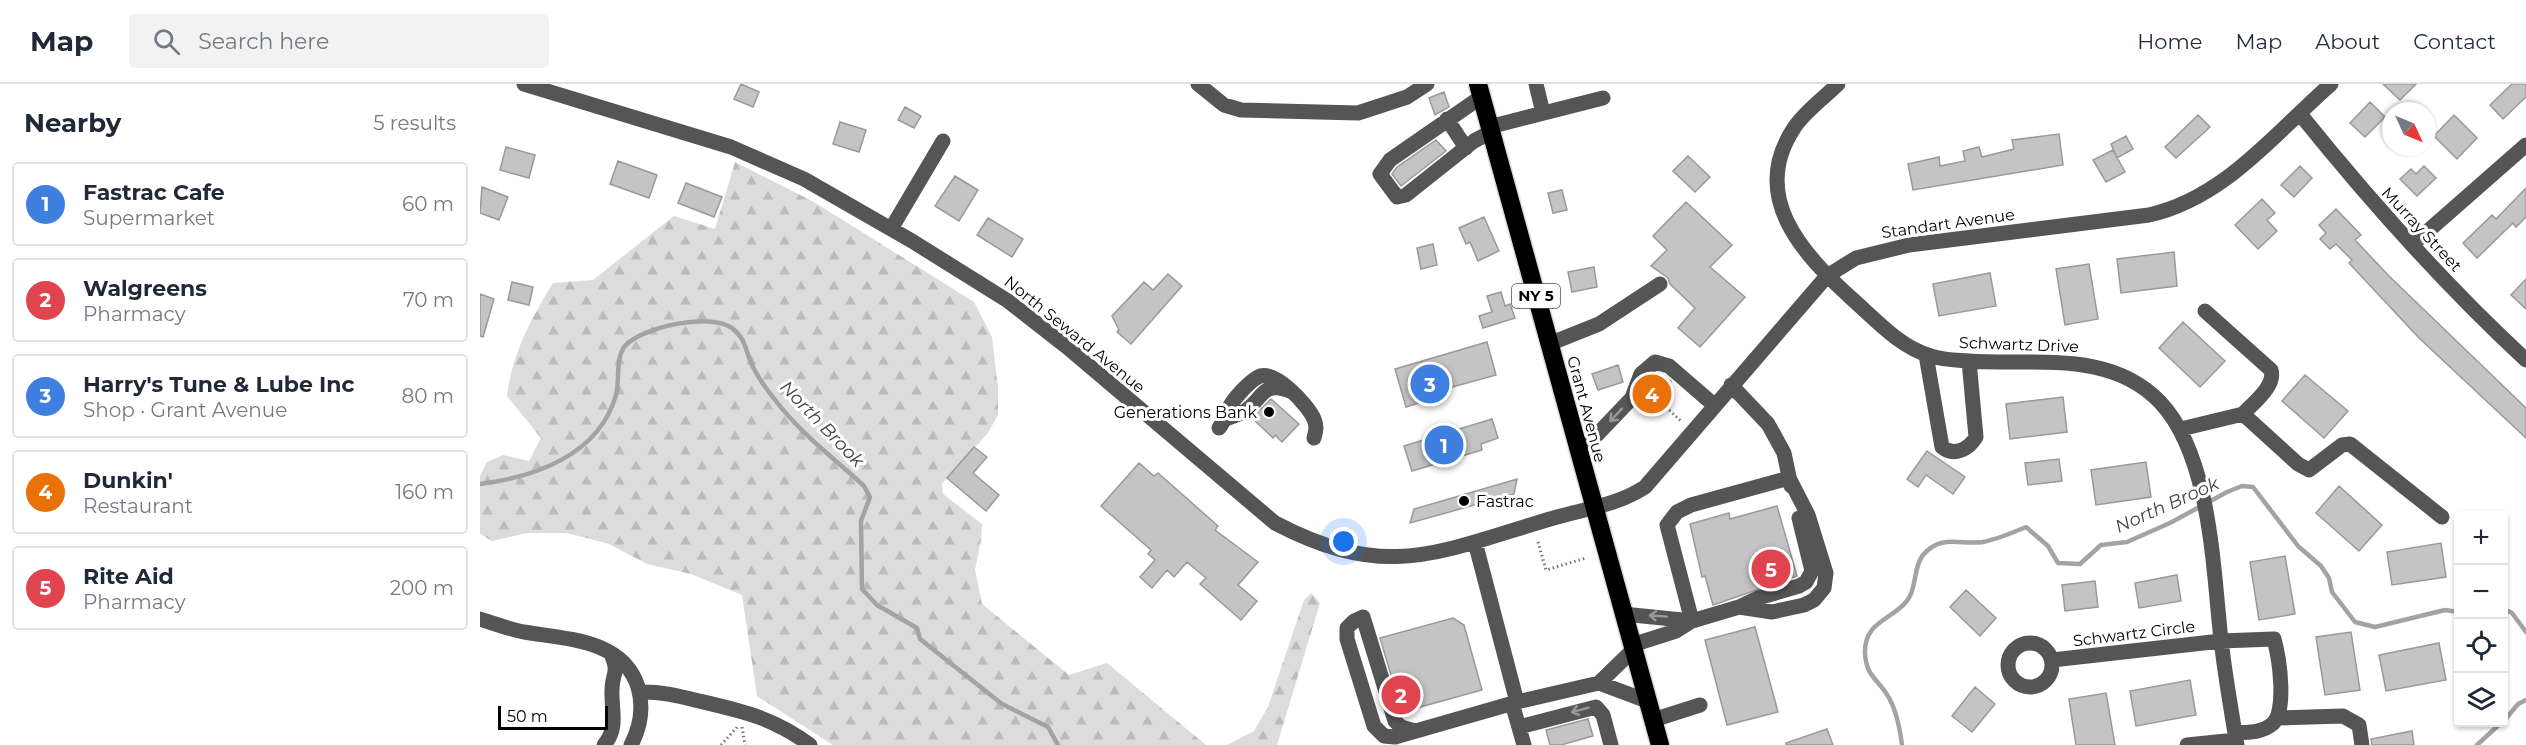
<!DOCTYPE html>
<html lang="en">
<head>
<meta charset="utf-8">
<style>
	:root { --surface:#fff; --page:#f2f2f3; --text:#1f2937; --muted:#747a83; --line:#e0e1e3; --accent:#db2777 }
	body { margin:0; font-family:Montserrat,sans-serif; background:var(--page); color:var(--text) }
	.controls { position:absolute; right:18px; bottom:18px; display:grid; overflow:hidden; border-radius:6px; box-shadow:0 2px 4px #0004 }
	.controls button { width:54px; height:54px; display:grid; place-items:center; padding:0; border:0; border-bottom:2px solid var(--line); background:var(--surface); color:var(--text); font:30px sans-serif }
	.compass { position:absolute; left:1902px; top:18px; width:54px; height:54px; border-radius:50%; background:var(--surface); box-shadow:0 2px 4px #0004; rotate:134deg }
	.scale { position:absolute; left:18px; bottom:15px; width:110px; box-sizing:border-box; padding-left:6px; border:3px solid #000; border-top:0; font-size:16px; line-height:21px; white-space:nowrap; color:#000; -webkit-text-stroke:4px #fff; paint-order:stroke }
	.you { position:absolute; left:864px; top:458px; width:21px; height:21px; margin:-15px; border:4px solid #fff; border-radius:50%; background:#1a73e8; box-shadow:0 0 0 9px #1a73e833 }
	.badge { display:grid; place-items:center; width:39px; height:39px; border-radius:50%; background:var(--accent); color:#fff; font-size:20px; font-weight:700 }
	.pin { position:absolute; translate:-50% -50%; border:3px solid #fff; box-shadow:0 2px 6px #0006 }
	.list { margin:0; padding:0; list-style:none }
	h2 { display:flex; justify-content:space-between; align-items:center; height:78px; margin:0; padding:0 24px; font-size:26px }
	h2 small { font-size:20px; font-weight:400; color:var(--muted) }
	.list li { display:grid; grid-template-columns:39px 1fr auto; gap:18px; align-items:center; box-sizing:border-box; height:84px; margin:0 12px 12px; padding:0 12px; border:2px solid var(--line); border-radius:6px }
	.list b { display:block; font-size:22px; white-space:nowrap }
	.list p { margin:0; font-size:20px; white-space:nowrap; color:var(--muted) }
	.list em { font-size:20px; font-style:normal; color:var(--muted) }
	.icon { flex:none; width:33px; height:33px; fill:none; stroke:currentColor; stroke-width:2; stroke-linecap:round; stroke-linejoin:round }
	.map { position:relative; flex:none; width:2046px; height:661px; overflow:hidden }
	header { display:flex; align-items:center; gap:36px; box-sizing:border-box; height:84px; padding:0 30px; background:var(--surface); border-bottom:2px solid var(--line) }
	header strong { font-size:28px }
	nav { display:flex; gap:33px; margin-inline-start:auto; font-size:21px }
	.search { width:420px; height:54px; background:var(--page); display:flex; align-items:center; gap:15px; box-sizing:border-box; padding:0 21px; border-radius:6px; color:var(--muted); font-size:22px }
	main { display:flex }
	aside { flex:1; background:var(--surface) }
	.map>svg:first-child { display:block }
</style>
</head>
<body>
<header>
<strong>Map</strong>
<div class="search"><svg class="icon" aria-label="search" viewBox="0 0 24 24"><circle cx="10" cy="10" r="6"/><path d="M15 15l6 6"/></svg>Search here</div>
<nav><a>Home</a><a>Map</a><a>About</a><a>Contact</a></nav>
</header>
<main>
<aside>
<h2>Nearby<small>5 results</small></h2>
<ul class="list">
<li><span class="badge" style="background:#3f7fe0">1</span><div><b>Fastrac Cafe</b><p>Supermarket</p></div><em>60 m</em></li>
<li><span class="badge" style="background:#e0444e">2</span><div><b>Walgreens</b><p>Pharmacy</p></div><em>70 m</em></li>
<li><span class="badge" style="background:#3f7fe0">3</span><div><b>Harry's Tune &amp; Lube Inc</b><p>Shop · Grant Avenue</p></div><em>80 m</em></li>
<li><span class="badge" style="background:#e8710a">4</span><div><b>Dunkin'</b><p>Restaurant</p></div><em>160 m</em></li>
<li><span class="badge" style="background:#e0444e">5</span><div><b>Rite Aid</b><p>Pharmacy</p></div><em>200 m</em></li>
</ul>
</aside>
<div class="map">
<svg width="2046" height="661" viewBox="0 0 2046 661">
	<defs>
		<pattern id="forest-firs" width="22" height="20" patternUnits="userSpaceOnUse" patternTransform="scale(1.5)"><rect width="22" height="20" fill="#dcdcdc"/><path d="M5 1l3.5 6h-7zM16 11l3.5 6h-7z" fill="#bbb"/></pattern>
	</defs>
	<rect width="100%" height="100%" fill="#fff"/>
	<path fill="url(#forest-firs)" d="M255,78L334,118L494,218L512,253L518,304V331L508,349L462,400L463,410L502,440L501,456L495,486L502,520L589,591L627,579L726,661H353L277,612L262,511L211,490L167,480L129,460L87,449H47L12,457L0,450V392L7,378L23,371L49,377L61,354L27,312C32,270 51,235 73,199L113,196L194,132L235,145Z
		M831,509L840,519L797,661H747L774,647L788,623L824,516Z"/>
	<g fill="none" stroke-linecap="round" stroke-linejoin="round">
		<path stroke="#a3a3a3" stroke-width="4.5" d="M0,400C55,393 119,371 136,311C140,297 135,274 145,262C162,243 230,228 252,244C268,257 264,266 273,283C279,295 287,306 296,317C320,349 355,375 384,402L390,413L381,437L382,505L397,521L437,544L440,555L522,620L568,643L578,661
			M2024,525L2032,529L2046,548
			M2024,637L2038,620L2046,616
			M1422,661C1420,645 1415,622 1406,609C1396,594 1386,591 1385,569C1384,538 1411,536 1426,518C1437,506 1433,483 1443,471C1461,450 1480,461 1503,458C1518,455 1532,449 1546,443L1568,462L1578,479L1600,480L1621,461L1647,458L1690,439L1747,408L1762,402L1773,403L1818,462L1841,482L1849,494L1852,508L1875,538L1895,543L1965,526L1978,528
			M1997,661L2022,638"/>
	</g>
	<path fill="#c4c4c4" stroke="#999" stroke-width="1.5" d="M261,0L279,8L273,23L254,15Z
		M1903,0H1936L1920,16Z
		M2032,0H2046V13L2023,35L2010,21Z
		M964,8L969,23L955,31L949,14Z
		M1890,18L1905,33L1885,53L1870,39Z
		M425,23L441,32L434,44L418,36Z
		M1718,31L1730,43L1696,74L1685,63Z
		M1974,31L1997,54L1977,75L1954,52Z
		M360,38L386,46L379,68L353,60Z
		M1579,50L1583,81L1433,106L1428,80L1459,73L1460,82L1485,77L1483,67L1499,63L1502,73L1534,65L1532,56Z
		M1646,52L1653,65L1637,74L1631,60Z
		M956,56L966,67L921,102L912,90L917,83Z
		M26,63L55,71L49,94L20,86Z
		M1633,66L1645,88L1626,98L1613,76Z
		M1208,72L1230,93L1215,108L1193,87Z
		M138,77L177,91L169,114L130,100Z
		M1820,82L1832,94L1814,113L1801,101Z
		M1944,82L1956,94L1937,112L1920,95L1931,85L1936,90Z
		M475,92L498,106L479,137L455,122Z
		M206,99L242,113L234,133L198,119Z
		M2,103L28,113L19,136L0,129Z
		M2046,104V133L2036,143L2033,139L1997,174L1983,159L2012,131L2016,135Z
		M1082,106L1087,126L1073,129L1068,109Z
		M1782,115L1795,129L1787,136L1797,147L1778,165L1755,141Z
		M1206,118L1252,161L1230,183L1265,213L1220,263L1198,244L1215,224L1190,200L1188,194L1171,182L1187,166L1173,152Z
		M1856,125L1881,151L1875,156L1909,192L2046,324V354L1939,254L1869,179L1872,176L1856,160L1850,165L1840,155L1846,149L1839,141Z
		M1004,133L1019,167L998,177L990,158L986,160L979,144Z
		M508,134L543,155L532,173L497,151Z
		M953,160L957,181L941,185L937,164Z
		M1694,168L1697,202L1641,209L1637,175Z
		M1609,180L1618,235L1585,241L1576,185Z
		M1114,183L1117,203L1092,208L1088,188Z
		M1510,189L1516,222L1459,232L1453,200Z
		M688,190L702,202L651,260L637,248L639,246L632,232L664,198L673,206Z
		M2046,195V225L2031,211Z
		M32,198L53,203L49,221L28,216Z
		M1021,208L1025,222L1030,220L1035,234L1003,244L999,232L1012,228L1007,212Z
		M0,210L14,215L3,253L0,252Z
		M1703,238L1745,277L1720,303L1679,264Z
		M1007,258L1016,291L947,310L948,316L926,323L915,285Z
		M1138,281L1143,298L1118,306L1112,290Z
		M1177,289L1191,297L1184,325L1161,318L1169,296Z
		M1825,291L1868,327L1844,354L1802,317Z
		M1583,313L1587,348L1530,355L1526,320Z
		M791,315L819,340L802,358L795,351L793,354L772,334Z
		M1012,335L1018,354L1001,360L1002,366L932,387L924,362Z
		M494,363L507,373L493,389L519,411L506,427L467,394Z
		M1447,367L1485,393L1473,410L1446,391L1438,403L1427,395Z
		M1579,375L1582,397L1548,401L1545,379Z
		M1666,378L1671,413L1616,421L1611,386Z
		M659,379L674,392L678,389L738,442L735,446L778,478L758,501L777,517L761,536L720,500L726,494L707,478L694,493L687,486L672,504L660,493L675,476L668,470L671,466L621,422Z
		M1037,395L1034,410L930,439L934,425Z
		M1859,402L1902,441L1879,467L1836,429Z
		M1297,422L1317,492L1233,521L1225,492L1222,493L1210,440L1249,429L1250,435Z
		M1961,459L1966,493L1912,501L1907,468Z
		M1805,472L1815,530L1779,536L1770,478Z
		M1697,491L1701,517L1659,524L1655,499Z
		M1615,497L1618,523L1585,527L1582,501Z
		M1486,506L1516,534L1500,552L1470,523Z
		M973,534L984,541L1002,606L922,628L900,554Z
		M1275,543L1298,628L1247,641L1225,556Z
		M1871,548L1880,606L1845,611L1836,553Z
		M1959,559L1966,596L1906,607L1899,571Z
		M1710,596L1716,631L1656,642L1650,607Z
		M1495,603L1515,620L1492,648L1472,632Z
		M1626,609L1635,661H1596L1589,615Z
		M1108,635L1113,652L1081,661H1070L1066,646Z
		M1347,645L1353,661H1306V659Z
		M1932,647L1934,661H1892L1891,655Z"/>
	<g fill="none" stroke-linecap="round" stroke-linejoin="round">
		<defs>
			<path id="highway" d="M998,0L1180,661"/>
		</defs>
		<use href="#highway" stroke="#dbdbdb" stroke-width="21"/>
		<path stroke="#777" stroke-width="3" stroke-dasharray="1.5 3" stroke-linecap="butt" d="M1163,320L1189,326L1202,338
			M1058,458L1066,486L1106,474
			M262,643L265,661
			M241,661L259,641"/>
		<path stroke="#555" stroke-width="15" d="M44,0L251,63L324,95L432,157L528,217L587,263L795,439C908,498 958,468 1070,435C1103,425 1136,422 1165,403L1347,192L1376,174L1429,161L1669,131C1745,114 1795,49 1851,0
			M718,0L744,21L761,26L878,29L927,13L947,0
			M1056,0L1063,29
			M1358,0C1344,14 1324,28 1314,44C1269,112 1322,169 1370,213C1394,234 1419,263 1451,272C1463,276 1476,276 1489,277C1554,282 1629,265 1680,318C1731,372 1733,485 1741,556C1745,591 1751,626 1757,661
			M1001,13L910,76L900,90L917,113L926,111L994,57L1011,48
			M1820,30C1890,117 1964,200 2046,276
			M967,35L986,64
			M1009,43L1123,14
			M411,145L463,57
			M1932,161L2046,61
			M1725,227L1791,286C1796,302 1773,319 1763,330
			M1069,260L1119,240L1180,200
			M1446,271L1462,363C1474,373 1489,365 1496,353L1489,277
			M1251,301L1288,340L1304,369L1311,402
			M746,335C752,333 759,330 765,327C783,315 782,296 810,307
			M739,344C745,337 745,332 749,324C753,315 769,298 778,293C794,284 828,321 834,335C837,342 836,347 834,354
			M1701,345L1763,330L1818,380L1829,386L1862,361L1870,360L1962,433
			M1110,358L1152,314L1161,290L1175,278L1189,282L1234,321
			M995,458L1037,618L1119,599L1167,617
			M1259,523L1278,514L1319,502L1326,498L1332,487L1319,434
			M1143,530L1212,537L1187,441L1197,428L1211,421L1309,394
			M0,535C15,540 29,545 44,548C85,555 143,555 158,603C164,624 161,642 151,661
			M1528 581a22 22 0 1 1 44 0a22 22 0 1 1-44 0Z
			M1152,561L1196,547L1212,537L1259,523L1292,528L1324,521L1334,516L1344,504L1346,489L1328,431L1309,394
			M1572,576L1741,557L1794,555C1799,573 1808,630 1791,641C1781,649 1767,648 1755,649
			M1119,599L1153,566
			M159,608C180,607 199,612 219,617C262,627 294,634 330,661
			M1032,619L1044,661
			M1798,634L1863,632L1879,641L1882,661
			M1173,636L1220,621
			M1039,643L1116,623L1123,631L1131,661
			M935,647L921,643L915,637L883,533L874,537L867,544V555L894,642L904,652L915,653L1037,618
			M124,661C139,643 131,627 132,606C132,587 140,591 131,570
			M1707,661L1756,656"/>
		<use href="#highway" stroke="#000" stroke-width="18"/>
	</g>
	<defs><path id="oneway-shaft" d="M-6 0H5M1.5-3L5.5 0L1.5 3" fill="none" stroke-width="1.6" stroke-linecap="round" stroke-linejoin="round" transform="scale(1.5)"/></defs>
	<g stroke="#999">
		<use href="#oneway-shaft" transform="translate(1136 331) rotate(133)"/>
		<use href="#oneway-shaft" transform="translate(1178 532) rotate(-176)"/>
		<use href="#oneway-shaft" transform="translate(1100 626) rotate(165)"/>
	</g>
	<g fill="#000" stroke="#fff" stroke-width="2">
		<circle cx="789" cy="328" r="6"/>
		<circle cx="984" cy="417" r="6"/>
	</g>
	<g text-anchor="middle" stroke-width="6" stroke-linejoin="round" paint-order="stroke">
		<rect fill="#fff" stroke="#4c4c4c" stroke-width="1.5" x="1032" y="200" width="48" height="24" rx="4.5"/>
		<g font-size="15" font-weight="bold" fill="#000">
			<text x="1056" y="217">NY 5</text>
		</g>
		<g font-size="16" fill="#000" stroke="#fff">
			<text transform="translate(1468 139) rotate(-8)" y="6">Standart Avenue</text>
			<text transform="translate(1942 145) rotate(47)" y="6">Murray Street</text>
			<text transform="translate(595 250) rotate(39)" y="6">North Seward Avenue</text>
			<text transform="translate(1539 260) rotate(2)" y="6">Schwartz Drive</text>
			<text transform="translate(1107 325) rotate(75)" y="6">Grant Avenue</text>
			<text transform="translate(1654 549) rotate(-7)" y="6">Schwartz Circle</text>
		</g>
		<g font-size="16" fill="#000" stroke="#fff" text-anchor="end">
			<text x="777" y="334">Generations Bank</text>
			<text x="996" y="423" text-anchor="start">Fastrac</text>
		</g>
		<g font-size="18" font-style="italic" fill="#444" stroke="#fff">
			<text transform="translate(342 340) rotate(46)" y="6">North Brook</text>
			<text transform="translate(1687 421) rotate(-24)" y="6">North Brook</text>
		</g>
	</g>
</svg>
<div class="controls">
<button>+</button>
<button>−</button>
<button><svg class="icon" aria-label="locate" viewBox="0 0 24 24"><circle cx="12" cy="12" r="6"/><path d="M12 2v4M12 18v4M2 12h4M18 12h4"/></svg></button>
<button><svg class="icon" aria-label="layers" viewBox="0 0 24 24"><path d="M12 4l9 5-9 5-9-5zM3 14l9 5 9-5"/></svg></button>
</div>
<svg class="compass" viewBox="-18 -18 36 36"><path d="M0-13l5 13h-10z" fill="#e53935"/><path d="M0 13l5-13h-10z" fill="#747a83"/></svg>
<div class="scale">50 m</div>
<div class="you"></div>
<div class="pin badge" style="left:964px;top:361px;background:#3f7fe0">1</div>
<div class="pin badge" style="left:921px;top:611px;background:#e0444e">2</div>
<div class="pin badge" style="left:950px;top:300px;background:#3f7fe0">3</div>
<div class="pin badge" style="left:1172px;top:310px;background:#e8710a">4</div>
<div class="pin badge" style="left:1291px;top:485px;background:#e0444e">5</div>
</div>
</main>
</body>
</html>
